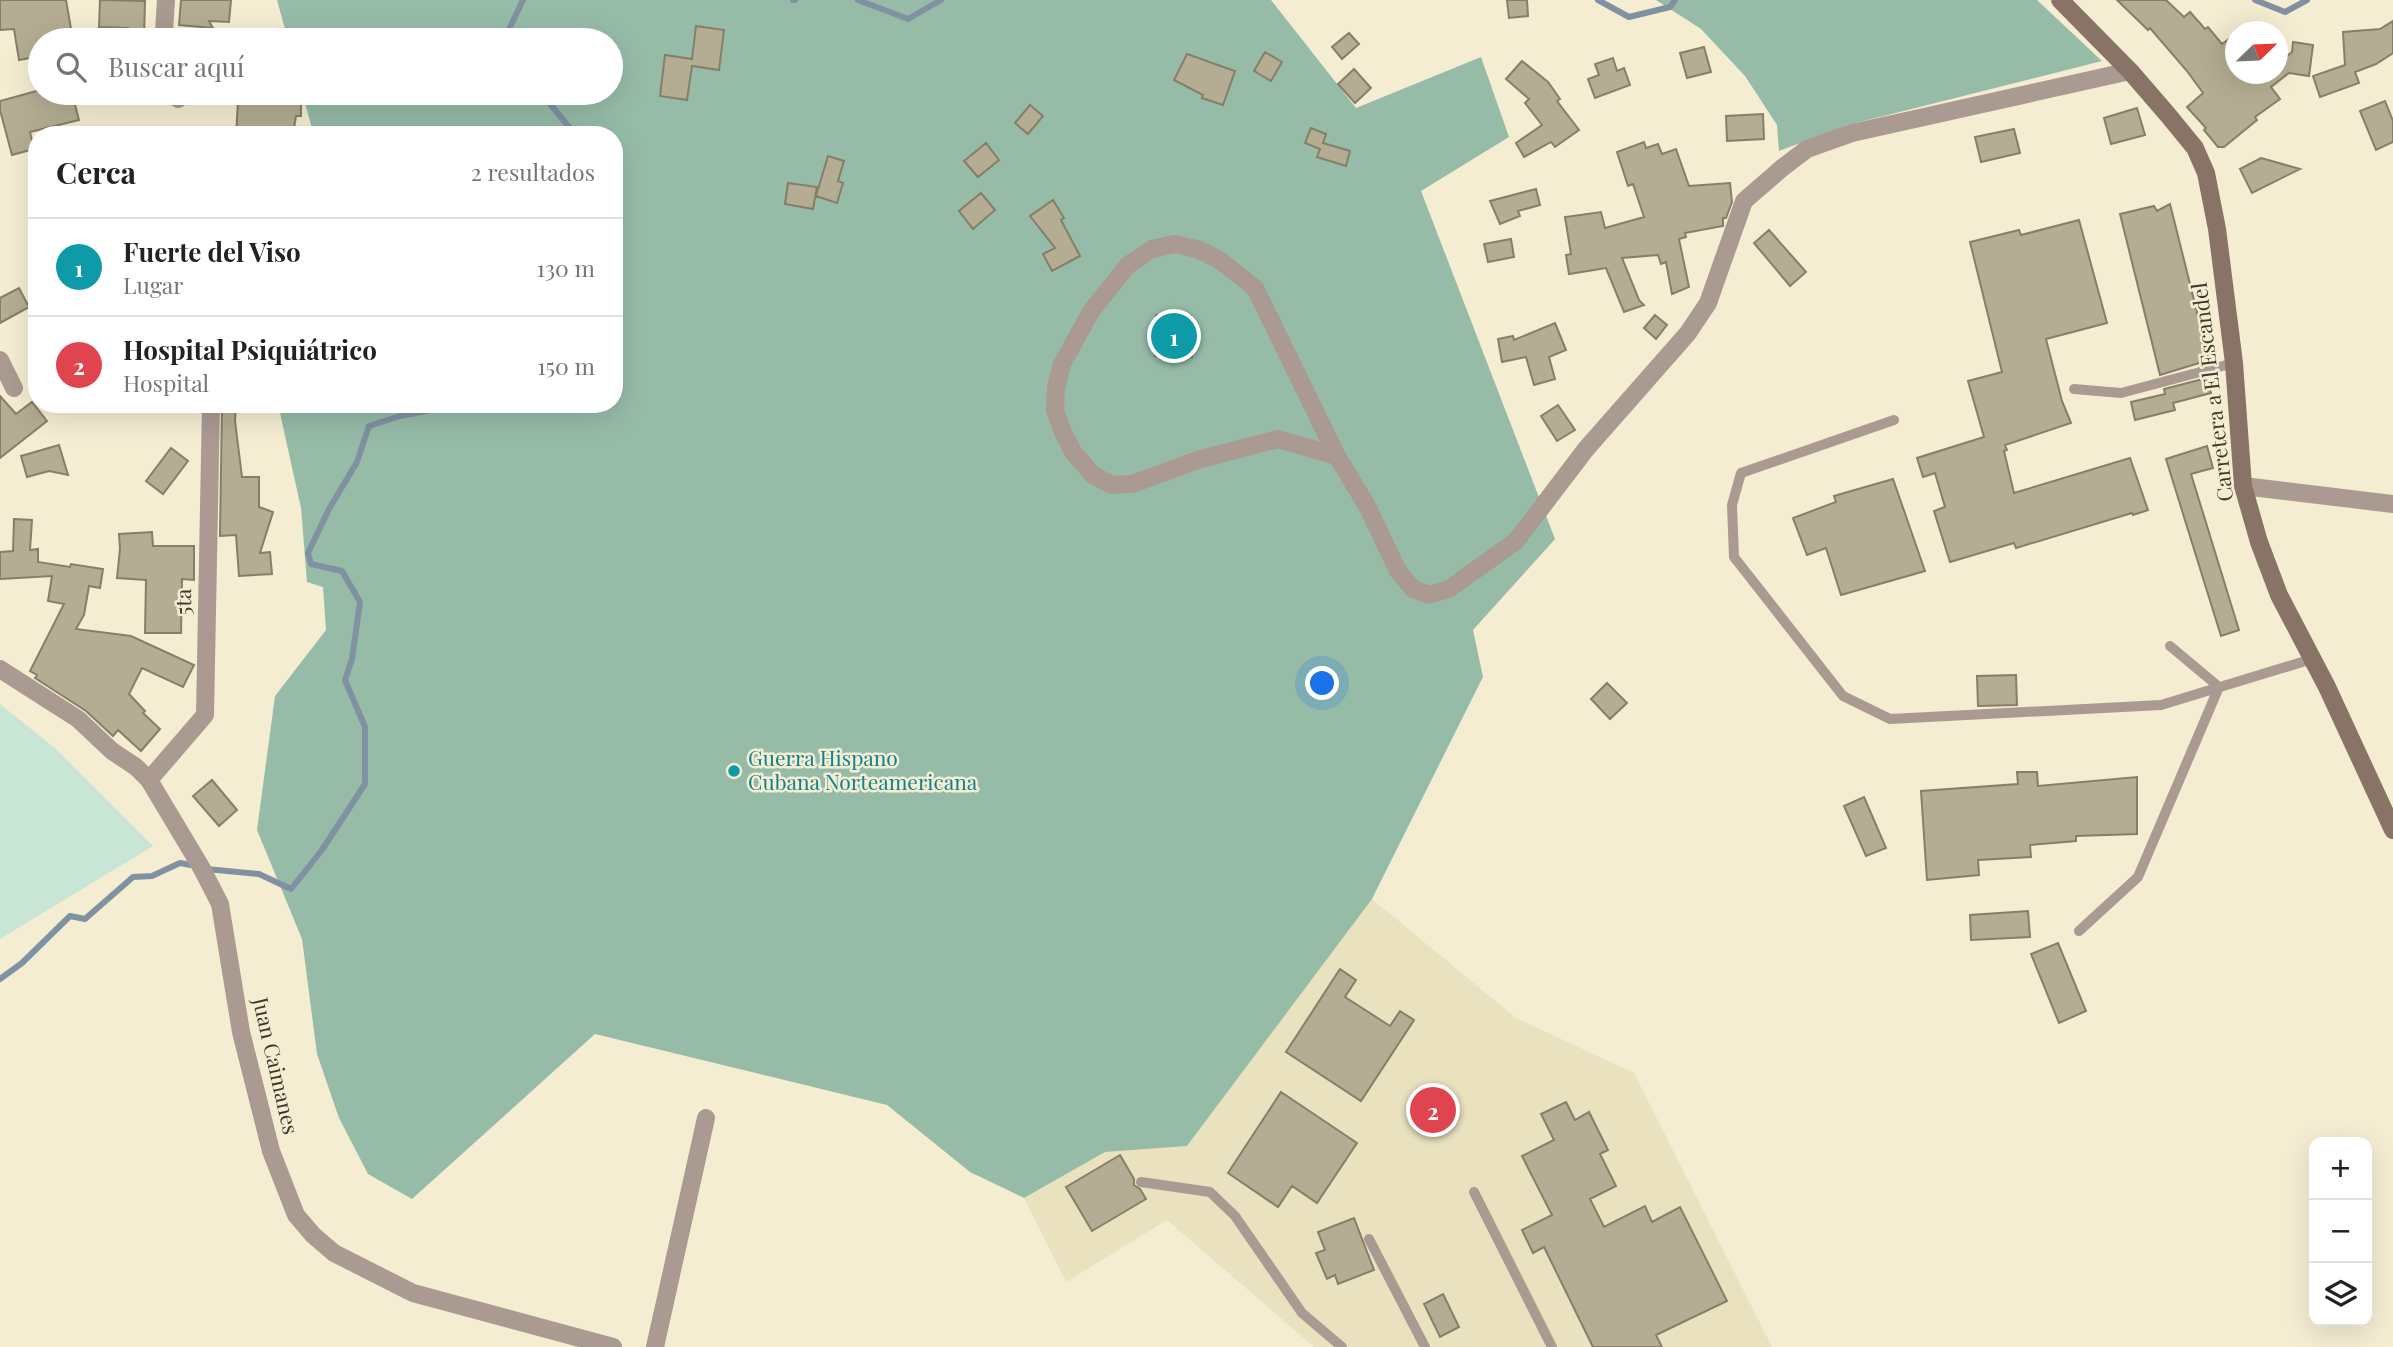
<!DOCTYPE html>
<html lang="es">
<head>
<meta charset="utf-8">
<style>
	:root { --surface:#fff; --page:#f6f6f6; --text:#222; --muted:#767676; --line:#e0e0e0; --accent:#1a73e8 }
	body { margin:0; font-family:"Playfair Display",serif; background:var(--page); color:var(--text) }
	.controls { position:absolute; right:21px; bottom:21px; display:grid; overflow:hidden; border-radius:14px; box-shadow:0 7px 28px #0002 }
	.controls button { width:63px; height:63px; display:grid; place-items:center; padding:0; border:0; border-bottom:2px solid var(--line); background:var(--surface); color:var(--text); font:35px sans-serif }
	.compass { position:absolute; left:2225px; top:21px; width:63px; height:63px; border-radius:50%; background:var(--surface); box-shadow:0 7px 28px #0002; rotate:67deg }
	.you { position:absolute; left:1323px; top:684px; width:24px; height:24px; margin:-18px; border:5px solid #fff; border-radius:50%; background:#1a73e8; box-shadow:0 0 0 10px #1a73e833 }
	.badge { display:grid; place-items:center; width:46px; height:46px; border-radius:50%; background:var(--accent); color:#fff; font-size:23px; font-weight:700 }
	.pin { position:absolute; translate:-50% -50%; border:4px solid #fff; box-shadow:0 2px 7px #0006 }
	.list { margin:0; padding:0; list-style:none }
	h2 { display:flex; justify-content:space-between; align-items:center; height:91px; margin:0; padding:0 28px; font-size:30px }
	h2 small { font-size:23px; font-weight:400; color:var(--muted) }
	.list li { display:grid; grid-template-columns:46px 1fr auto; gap:21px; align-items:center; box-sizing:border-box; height:98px; padding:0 28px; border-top:2px solid var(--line) }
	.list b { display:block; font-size:26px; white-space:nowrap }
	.list p { margin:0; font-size:23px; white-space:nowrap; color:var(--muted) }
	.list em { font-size:23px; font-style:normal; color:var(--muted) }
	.icon { flex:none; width:38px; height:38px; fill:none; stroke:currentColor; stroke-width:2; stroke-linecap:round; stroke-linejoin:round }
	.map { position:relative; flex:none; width:2393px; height:1347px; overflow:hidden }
	.search { position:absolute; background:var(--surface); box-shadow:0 7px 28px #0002; left:28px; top:28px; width:595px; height:77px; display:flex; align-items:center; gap:18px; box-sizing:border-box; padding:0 24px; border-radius:38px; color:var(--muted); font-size:26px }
	.panel { position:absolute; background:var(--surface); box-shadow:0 7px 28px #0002; left:28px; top:126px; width:595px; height:287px; border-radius:28px }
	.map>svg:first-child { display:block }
</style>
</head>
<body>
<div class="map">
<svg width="2393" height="1347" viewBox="0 0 2393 1347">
	<rect width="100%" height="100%" fill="#f5edd2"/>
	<path fill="#eae1bf" d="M1372,899L1516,1018L1634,1073L1772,1347H1314L1167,1220L1066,1282L1024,1198L1105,1152L1187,1146Z"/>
	<path fill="#c8e5d5" d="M0,704L56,749L153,846L0,939Z"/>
	<path fill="#96bca8" d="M277,0H1271L1356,108L1481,57L1509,137L1421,191L1555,539L1473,630L1483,677L1372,899L1187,1146L1105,1152L1024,1198L970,1172L887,1105L595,1034L412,1199L368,1174L339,1118L317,1054L302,939L257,830L275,696L326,630L323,587L307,582L301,508L278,404H614V135H314L302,93H611V40H288Z
		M1656,0H2037L2102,61L1848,125L1779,151L1777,125L1745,76L1701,29Z"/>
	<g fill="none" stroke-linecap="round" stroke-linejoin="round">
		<path stroke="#8091a2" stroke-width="6" d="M793,0H795
			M858,0L908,19L941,0
			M1598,0L1629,17L1670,7L1675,0
			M2255,0L2285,12L2307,0
			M504,40L523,0
			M541,93L569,127L572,135
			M206,869L259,874L291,889L322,850L365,784V727L345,680L352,659L360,602L342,571L311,564L308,553L329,509L357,462L369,426L400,416L431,410L432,404
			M0,979L22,963L70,916L85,919L133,877L152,876L180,863L196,866"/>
	</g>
	<path fill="#b4ad93" stroke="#867f67" stroke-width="2" d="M0,0H66L73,40H40V49L35,50L36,57L19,60L14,29L0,30Z
		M100,0L145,1L144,39H128V28L99,27Z
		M181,0H231L229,22L209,21L213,28L179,25Z
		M1507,0H1527L1528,16L1509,18Z
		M2117,0H2166L2184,17L2190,12L2205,29L2208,27L2222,44L2236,34V74H2278V63L2292,52L2293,42L2313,45L2309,76L2289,73L2271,87L2280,99L2255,117L2257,120L2224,147H2218L2204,130L2206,128L2187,107L2203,93L2187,71L2150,28L2148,30Z
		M2393,21V53L2376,64L2355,72L2359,83L2320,97L2313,76L2345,65L2343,32L2380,29Z
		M696,26L724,30L719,70L692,66L687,100L660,96L665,55L692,59Z
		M1349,33L1359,44L1342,59L1332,47Z
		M1704,47L1711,72L1687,78L1680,53Z
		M1265,52L1282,62L1271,81L1254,71Z
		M1187,54L1235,71L1223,105L1202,98L1203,95L1174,80Z
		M1613,58L1617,71L1624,68L1630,85L1595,98L1588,79L1599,75L1595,64Z
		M1522,61L1548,82L1560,99L1557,101L1579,130L1555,147L1551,142L1524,157L1516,143L1542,125L1525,103L1529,99L1506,79Z
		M1354,69L1371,88L1355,103L1338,84Z
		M40,90V93H72L79,120L30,132L34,149L12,155L0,110V101Z
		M301,101V116H296L293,135H236L238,102Z
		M2385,101L2393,121V142L2376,150L2360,111Z
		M1030,105L1043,116L1028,134L1015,123Z
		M2137,108L2145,135L2111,144L2104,118Z
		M1763,114L1764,139L1727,141L1726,116Z
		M1311,128L1326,134L1323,143L1350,151L1346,166L1317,157L1320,149L1305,143Z
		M2014,129L2020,153L1981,162L1975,137Z
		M1644,142L1646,148L1658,144L1662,154L1676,149L1689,186L1730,183L1732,202L1726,218H1723V226L1685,233L1686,237L1679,239L1689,287L1672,294L1666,262L1661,264L1658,255L1622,258L1639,300L1644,305L1624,312L1606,268L1569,274L1566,255L1571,254L1565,217L1601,212L1605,228L1644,217L1633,184L1628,186L1617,152Z
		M986,143L999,160L978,177L964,161Z
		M828,156L844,161L838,181L843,183L837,203L816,196Z
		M2261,158L2300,169L2252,193L2240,169Z
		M788,183L817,187L813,209L785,204Z
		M1536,189L1540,205L1518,211L1520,216L1500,224L1490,201Z
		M981,193L995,210L973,229L959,211Z
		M1053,200L1064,218L1061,220L1080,256L1052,271L1043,254L1055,248L1030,216Z
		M2170,204L2209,360L2160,375L2120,214L2154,206L2157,211Z
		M2079,220L2107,323L2046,339L2062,401L2071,423L2005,445L2007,450L2004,451L2014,493L2130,458L2148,510L2133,515L2132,513L2016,548L2014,543L1950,562L1934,511L1945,507L1935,473L1923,477L1917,458L1984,437L1968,381L2002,372L1970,242L2019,230L2021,235Z
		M1769,230L1806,272L1790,286L1754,243Z
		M1511,239L1514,257L1488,262L1484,244Z
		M19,288L29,307L0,323V298Z
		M1156,315L1191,316L1192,357L1155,356Z
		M1655,315L1667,325L1656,339L1644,328Z
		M1555,323L1566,350L1549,357L1555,379L1534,385L1526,357L1502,362L1498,339L1513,336L1514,340Z
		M2207,378L2211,393L2173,403L2175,410L2135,420L2131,402L2165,394L2164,389Z
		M0,396L16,414L32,402L47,421L0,458Z
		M222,404H236L235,421L242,477H259V507L273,512L260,553L270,552L272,574L239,576L236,535L220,536Z
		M1558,405L1575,430L1557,441L1541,416Z
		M59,445L68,475L49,471L27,477L21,456Z
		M2207,446L2213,468L2191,474L2239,630L2221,636L2166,459Z
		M171,448L188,461L163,494L146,481Z
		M1893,479L1925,571L1841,595L1826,548L1807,555L1793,518L1836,502L1834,496Z
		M14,519L32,520L30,550L38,549V562L70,567L71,564L103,569L100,588L89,586L84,615L76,629L131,636L194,665L183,687L142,668L129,694L145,711L143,713L160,729L141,751L118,730L113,736L86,711L35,678L37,675L30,671L64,604L48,601L52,576L0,579V552L13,551Z
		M152,532L153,546H194V580L182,579L181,633H145L146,580L117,578L120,549L119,534Z
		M2016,675L2017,705L1978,706L1977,676Z
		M1607,683L1627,703L1610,719L1591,699Z
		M2017,772H2037L2038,786L2137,777V834L2076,836V841L2030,845L2031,857L1978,860L1979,875L1927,880L1921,791L2018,784Z
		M212,780L237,810L219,826L193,796Z
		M1864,797L1886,848L1866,856L1844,806Z
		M2028,911L2030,937L1971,940L1970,915Z
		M2058,943L2086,1011L2059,1023L2031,954Z
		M1340,969L1356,980L1345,997L1390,1026L1400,1011L1414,1020L1361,1101L1286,1052Z
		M1281,1092L1357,1143L1317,1203L1292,1186L1278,1207L1228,1173Z
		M1566,1102L1575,1120L1589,1112L1608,1150L1600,1154L1616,1186L1590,1199L1604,1227L1645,1206L1652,1222L1680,1207L1727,1301L1656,1335L1662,1347H1593L1544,1247L1533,1253L1522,1230L1552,1215L1522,1156L1554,1140L1541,1114Z
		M1120,1155L1134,1179V1185L1140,1189L1146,1199L1092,1231L1066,1187Z
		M1354,1218L1374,1270L1338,1284L1335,1275L1327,1279L1316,1253L1325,1250L1318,1232Z
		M1443,1294L1459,1327L1440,1337L1424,1304Z"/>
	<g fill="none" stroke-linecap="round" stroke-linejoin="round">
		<path stroke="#aa9a92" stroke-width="10" d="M2074,389L2121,393L2234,363
			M1894,420L1741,473L1732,505L1734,557L1843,696L1890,719L2161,705L2312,659
			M2079,931L2138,877L2219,687L2170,646
			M1141,1182L1210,1192L1235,1216L1302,1313L1342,1347
			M1474,1192L1552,1347
			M1369,1239L1425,1347"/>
		<path stroke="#aa9a92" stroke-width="18" d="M166,40L164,32L166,0
			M177,93L178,99
			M0,360L14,388
			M1337,456L1278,439L1201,459L1132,484L1112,485L1093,475L1073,452L1062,430L1055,410L1056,388L1062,364L1092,310L1128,265L1152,249L1174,244L1197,249L1218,259L1255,288L1337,456L1367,506L1398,571L1413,589L1429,595L1449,589L1516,541L1586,449L1688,333L1708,303L1744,201L1782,168L1807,149L1852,133L2130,71
			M2243,486L2393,504
			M0,669L78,719L112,751L136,767L149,780L201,867L220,904L241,1032L271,1151L296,1215L313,1235L334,1253L413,1293L613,1347
			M149,780L205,715L211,404
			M655,1347L706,1118"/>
		<path stroke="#897266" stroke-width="18" d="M2060,0L2130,71L2168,115L2195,148L2206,173L2217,229L2234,363L2243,486L2259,542L2279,595L2327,687L2393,830"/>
	</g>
	<circle fill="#0f9aa8" stroke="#f5edd2" stroke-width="2.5" cx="734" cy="771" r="7"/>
	<g text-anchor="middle" stroke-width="5" stroke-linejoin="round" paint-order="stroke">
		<g font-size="21" fill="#3b382d" stroke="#f5edd2">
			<text transform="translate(2213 392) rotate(-97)" y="7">Carretera a El Escandel</text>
			<text transform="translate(184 602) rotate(-89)" y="7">5ta</text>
			<text transform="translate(275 1066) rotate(77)" y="7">Juan Caimanes</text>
		</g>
		<g font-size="21" fill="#0d838f" stroke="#f5edd2" text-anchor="start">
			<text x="748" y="766">Guerra Hispano<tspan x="748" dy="24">Cubana Norteamericana</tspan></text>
		</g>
	</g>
</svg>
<div class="controls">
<button>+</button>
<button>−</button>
<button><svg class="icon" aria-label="layers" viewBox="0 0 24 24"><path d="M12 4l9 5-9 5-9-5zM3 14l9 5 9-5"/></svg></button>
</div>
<svg class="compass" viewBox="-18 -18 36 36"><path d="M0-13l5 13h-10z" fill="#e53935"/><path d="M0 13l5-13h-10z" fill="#767676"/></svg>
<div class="you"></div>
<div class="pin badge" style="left:1174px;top:336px;background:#0f9aa8">1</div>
<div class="pin badge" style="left:1433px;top:1110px;background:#e0444e">2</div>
<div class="search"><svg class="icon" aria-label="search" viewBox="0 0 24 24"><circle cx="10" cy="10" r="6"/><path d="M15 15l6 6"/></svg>Buscar aquí</div>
<section class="panel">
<h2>Cerca<small>2 resultados</small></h2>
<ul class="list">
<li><span class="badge" style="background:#0f9aa8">1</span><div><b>Fuerte del Viso</b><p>Lugar</p></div><em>130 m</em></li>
<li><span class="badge" style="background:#e0444e">2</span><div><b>Hospital Psiquiátrico</b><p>Hospital</p></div><em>150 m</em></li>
</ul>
</section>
</div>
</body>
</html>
